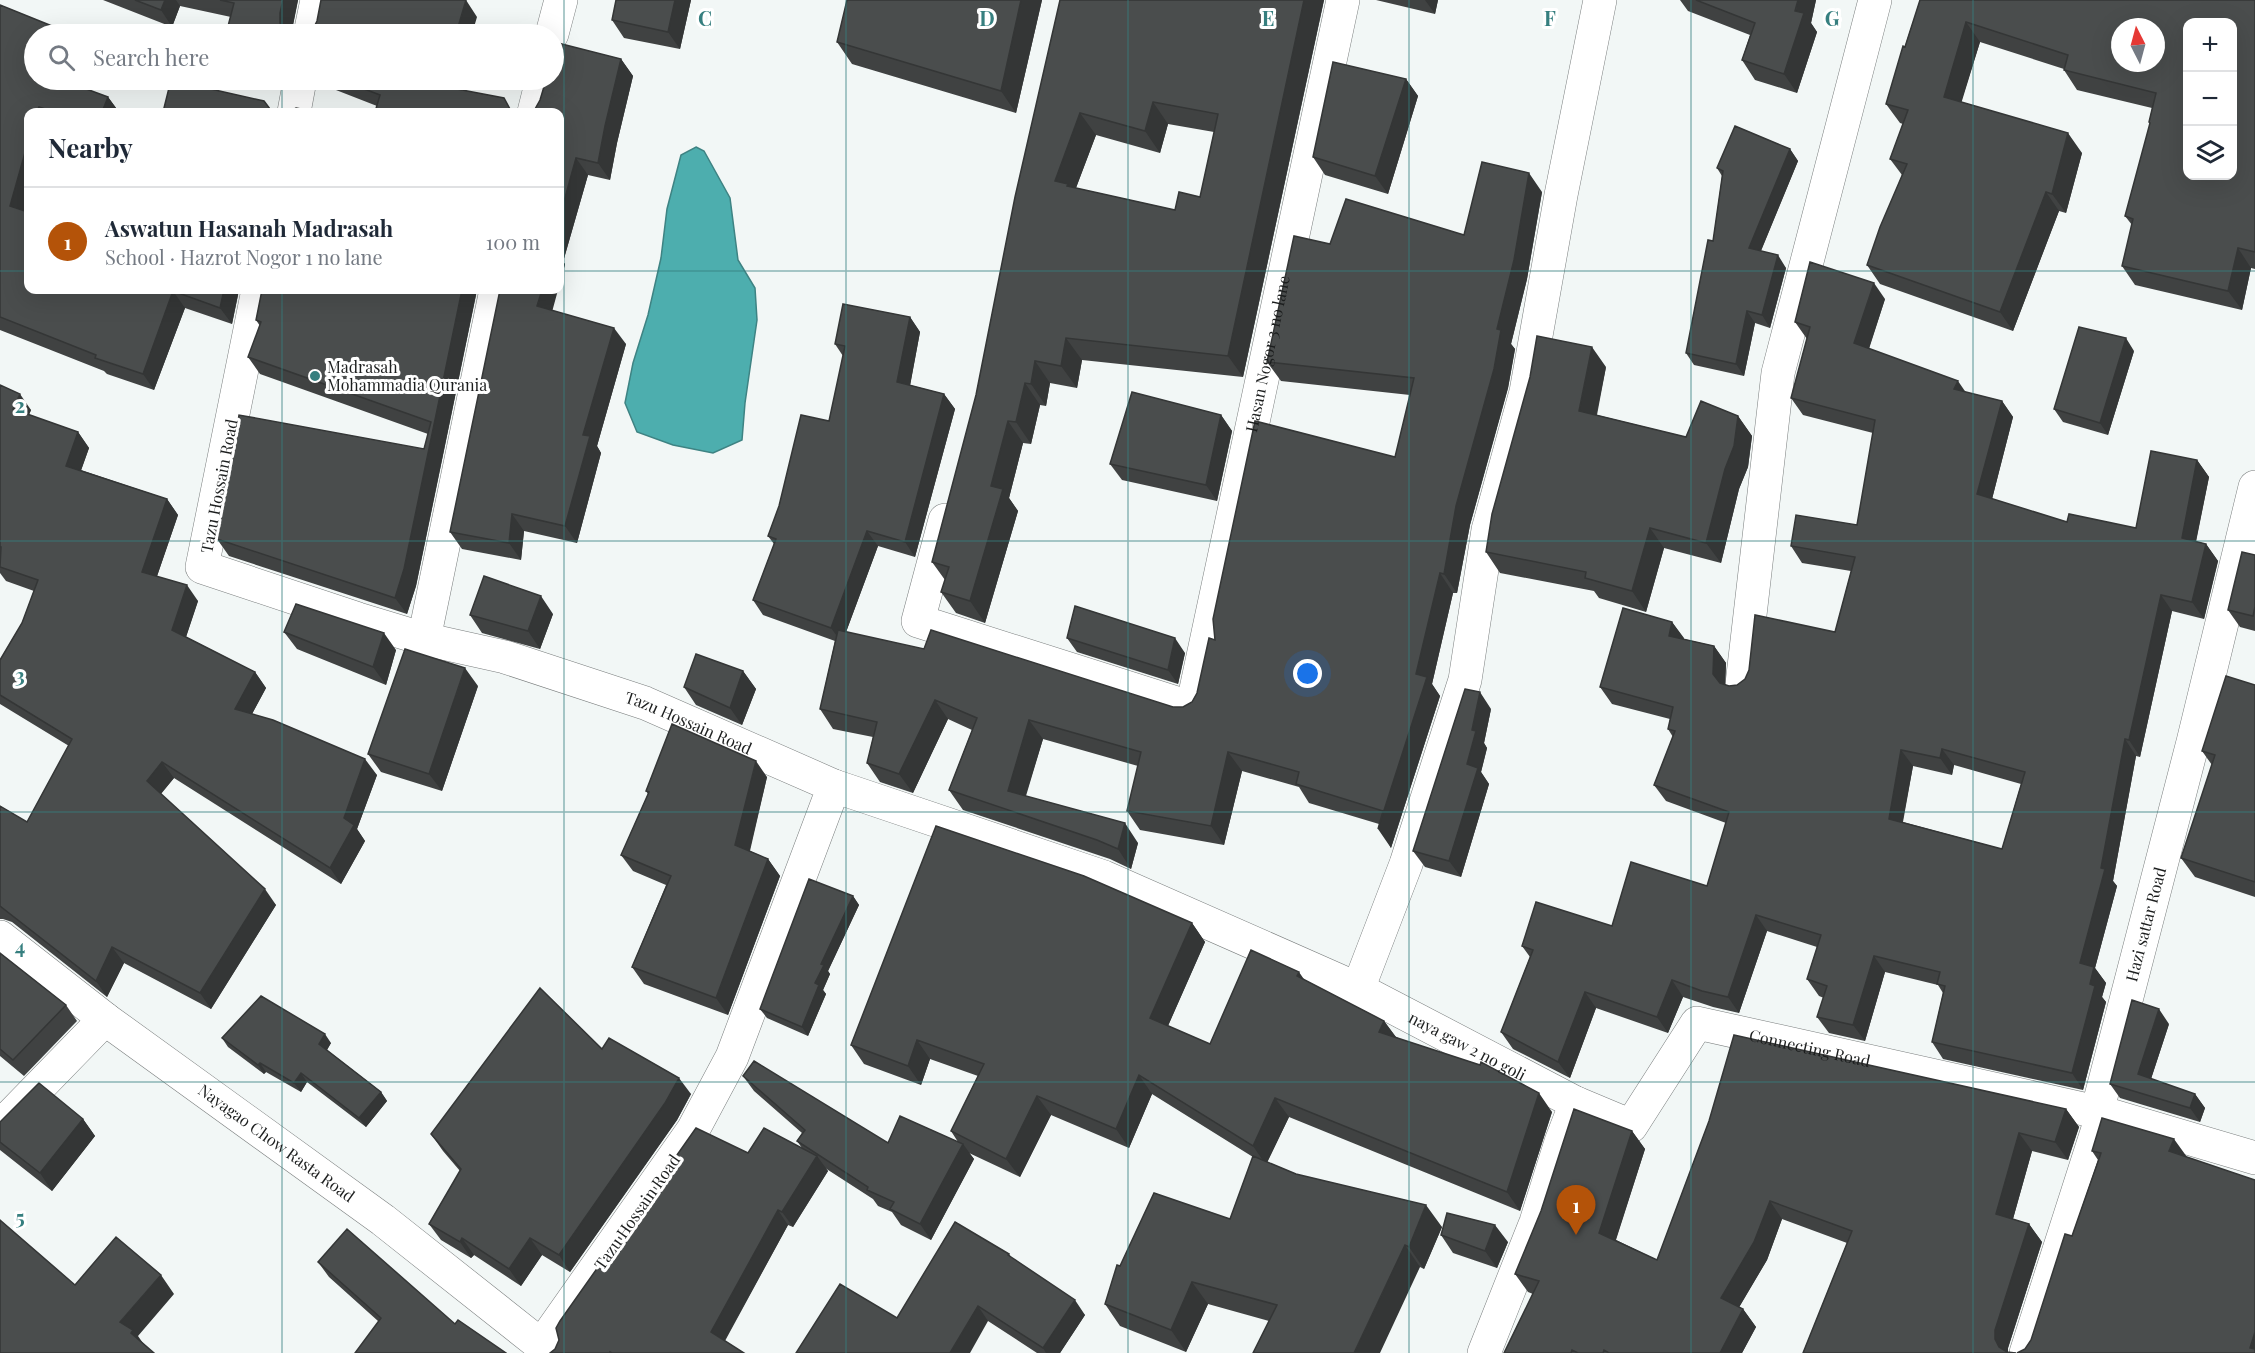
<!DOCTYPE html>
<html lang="en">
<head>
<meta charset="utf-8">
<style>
	:root { --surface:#fff; --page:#f2f2f3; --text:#1f2937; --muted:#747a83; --line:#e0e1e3; --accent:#b45309 }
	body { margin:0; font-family:"Playfair Display",serif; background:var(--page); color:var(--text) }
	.controls { position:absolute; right:18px; top:18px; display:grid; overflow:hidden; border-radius:12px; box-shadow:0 6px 24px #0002 }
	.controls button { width:54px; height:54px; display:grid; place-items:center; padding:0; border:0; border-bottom:2px solid var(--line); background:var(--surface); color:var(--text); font:30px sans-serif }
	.compass { position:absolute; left:2111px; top:18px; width:54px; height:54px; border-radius:50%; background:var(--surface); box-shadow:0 6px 24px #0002; rotate:354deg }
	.you { position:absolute; left:1308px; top:674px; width:21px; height:21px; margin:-15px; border:4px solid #fff; border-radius:50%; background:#1a73e8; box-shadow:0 0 0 9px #1a73e833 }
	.badge { display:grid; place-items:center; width:39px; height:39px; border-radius:50%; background:var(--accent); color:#fff; font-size:20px; font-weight:700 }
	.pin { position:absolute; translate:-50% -50px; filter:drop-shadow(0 2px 3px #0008) }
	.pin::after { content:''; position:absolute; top:32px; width:21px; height:18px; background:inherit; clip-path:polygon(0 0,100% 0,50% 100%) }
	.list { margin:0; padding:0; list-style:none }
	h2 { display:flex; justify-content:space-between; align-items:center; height:78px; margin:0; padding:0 24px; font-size:26px }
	h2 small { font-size:20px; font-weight:400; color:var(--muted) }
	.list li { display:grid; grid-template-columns:39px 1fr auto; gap:18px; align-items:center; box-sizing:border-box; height:108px; padding:0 24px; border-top:2px solid var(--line) }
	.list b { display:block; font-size:22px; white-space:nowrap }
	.list p { margin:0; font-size:20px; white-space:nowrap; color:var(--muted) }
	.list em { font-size:20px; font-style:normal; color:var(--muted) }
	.icon { flex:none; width:33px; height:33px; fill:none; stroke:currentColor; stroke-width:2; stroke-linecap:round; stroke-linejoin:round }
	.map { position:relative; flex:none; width:2255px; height:1353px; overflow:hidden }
	.search { position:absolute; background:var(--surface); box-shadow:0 6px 24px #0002; left:24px; top:24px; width:540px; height:66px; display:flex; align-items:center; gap:15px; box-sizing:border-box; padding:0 21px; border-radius:33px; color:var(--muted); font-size:22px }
	.panel { position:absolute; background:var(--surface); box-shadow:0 6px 24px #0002; left:24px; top:108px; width:540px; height:186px; border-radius:12px }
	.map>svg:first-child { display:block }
</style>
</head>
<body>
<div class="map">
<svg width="2255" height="1353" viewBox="0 0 2255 1353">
	<rect width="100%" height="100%" fill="#f2f7f6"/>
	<path fill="#4daeae" stroke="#3e8383" stroke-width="1.5" d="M696,147L704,151L730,198L738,260L755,288L757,320L745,403L742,440L713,453L673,445L637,432L625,403L633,363L648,315L661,258L667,209L681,155Z"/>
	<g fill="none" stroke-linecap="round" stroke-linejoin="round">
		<defs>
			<g id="minor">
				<path d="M310,34L317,0"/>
				<path d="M552,34L561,0"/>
				<path d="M294,112L300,80"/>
				<path d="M534,112L542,80"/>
				<path id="s1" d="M258,290L202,567L358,619L424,639L505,657L645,703L834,786L732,1057L693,1130L541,1346"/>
				<path id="s2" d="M945,520L918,621L1192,708L1343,0"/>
				<path d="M424,639L496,290"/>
				<path d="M1742,684L1778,373L1875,0"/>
				<path id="s3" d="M834,786L1104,877L1358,989L1576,1103L1631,1126L1697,1023L2097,1112"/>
				<path id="s4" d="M0,937L105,1019L383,1220L551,1353"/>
				<path d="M1358,989L1406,864L1465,680L1488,530L1526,392L1561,195L1600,0"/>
				<path d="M2103,1113L2255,1158"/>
				<path d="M0,1127L105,1019"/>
				<path d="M1484,1353L1536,1222L1561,1142L1576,1103"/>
				<path id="s5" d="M2026,1353L2103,1113L2097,1112L2193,742L2255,487"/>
			</g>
		</defs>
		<use href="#minor" stroke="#7a7e7e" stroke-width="34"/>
		<use href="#minor" stroke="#fff" stroke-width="33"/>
	</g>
	<path fill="#404242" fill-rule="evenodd" d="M103,0H298L292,30V34L231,17L180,6L172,27Z
		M616,0H691L680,49L624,38L612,20Z
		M847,0H1042L1016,113L852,64L837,42Z
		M1060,0H1324L1243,377L1082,360L1077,388L1050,383L1046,406L1040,405L1031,444L1023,443L1009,498L1018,511L985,623L956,613L941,592L945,580L932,562L976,395ZM1168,124L1214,132L1200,197L1175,210L1076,188L1096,135L1160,153Z
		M1376,0H1438L1435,14Z
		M1680,0H1816L1811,23L1817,32L1797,93L1755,80L1742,60L1750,35L1688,11Z
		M1920,0H2255V269L2251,268L2242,310L2135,285L2122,266L2132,225L2125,216L2150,124L2149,122L2152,108L2077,90L2064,70V69L1980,42L1961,102L2082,153L2066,213L2059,211L2013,331L1880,284L1867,265L1902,175L1890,159L1903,124L1900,123L1886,104Z
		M0,5L52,26L59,34H34V80L108,97L119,112H28V200L25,211L28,290H239L232,324L185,308L154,390L107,374L104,371L0,330Z
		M621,59L633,76L617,143L610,180L588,175L563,262L565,264L560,284V112Z
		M1406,79L1418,96L1388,194L1325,175L1313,157Z
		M316,80H460L457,89L377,106L318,83Z
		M1790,149L1798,161L1761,251L1786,268L1770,328L1755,323L1744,376L1694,365L1686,353L1713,241L1722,176L1717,168Z
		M1542,192L1527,279L1511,344L1515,349L1508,388L1470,525L1457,593H1453L1432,684L1440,696L1391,848L1379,824L1309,803L1299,787L1242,771L1224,845L1140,830L1127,811L1138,766L1043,739L1026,796L1138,843L1131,869L1110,859L963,810L949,790L972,730L948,719L913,793L880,782L867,763L873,737L833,729L820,709L835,641L763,615L753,600L774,544L768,536L829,421L843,356L835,344L910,317L920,332L910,385L944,394L955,409L915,557L878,546L846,632L1173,707H1183L1192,702L1197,693L1215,640L1395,457L1410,395L1281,381L1267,362L1330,244L1464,235Z
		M262,290H477L416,586L407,614L229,556L217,539L424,449L428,434L260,374L248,357L260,326L256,320Z
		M1885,299L1869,349L1965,392L2002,401L2013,417L1992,499L2067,522L2136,528L2197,460L2209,477L2196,542L2206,544L2218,561L2204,619L2172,611L2140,757L2136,756L2113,881L2117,886L2095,968L2106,983L2102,997L2106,1002L2083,1090L1943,1059L1932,1042L1943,993L1938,985L1885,972L1865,1041L1829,1033L1817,1017L1824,998L1819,996L1807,979L1817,947L1767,931L1739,1013L1713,1007L1683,997L1668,1033L1596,1008L1570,1078L1513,1049L1501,1032L1530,957L1522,946L1612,926L1707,886L1726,823L1666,801L1654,785L1673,737L1668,729L1670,719L1612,704L1600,687L1672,622L1684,639L1714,646L1726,663L1725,685L1729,686L1737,685L1835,632L1851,571L1802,563L1791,546L1857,525L1873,433L1803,415L1791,398L1807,339L1795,322ZM1954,765L2021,784L2002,849L1903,822L1913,766L1952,775Z
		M552,310L626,344L597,446L601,453L577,543L524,531L521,560L462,549L450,532Z
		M2134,351L2108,435L2063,422L2054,409Z
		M1606,367L1597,415L1686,437L1738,416L1752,436L1748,467L1739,489L1721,563L1664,548L1646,612L1599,598L1594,591L1500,573L1486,552Z
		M0,385L31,410L29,415L78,432L89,448L81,470L167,499L178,515L157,576L198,601L186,637L255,672L266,688L252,714L377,775L357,829L365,841L341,884L174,778L161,794L276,905L211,1009L124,963L107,997L12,922L3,919H0V806L27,822L69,746L0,704V660L22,623L34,591L6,581L0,573Z
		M1221,415L1232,431L1217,501L1122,480L1110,464Z
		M2255,555V631L2240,627L2228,610Z
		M553,614L540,649L482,633L470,615Z
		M284,632L396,650L386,685L297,649Z
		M1067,638L1185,653L1178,684L1077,652Z
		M743,671L756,689L742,725L696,705L684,687Z
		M2255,685V897L2195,877L2181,858L2212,765L2202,751Z
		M478,686L442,791L381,772L368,754Z
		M1491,709L1484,743L1487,748L1481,772L1489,784L1461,877L1425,867L1413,851Z
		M767,777L750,851L768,859L780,876L728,1015L644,984L632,967L666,885L633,871L621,855L648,794L646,791Z
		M853,896L859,905L828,971L830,974L823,990L826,994L808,1036L767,1018L760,1009Z
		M1192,923L1205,942L1168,1026L1210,1044L1305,980L1384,1021L1396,1037L1552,1112L1520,1211L1289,1117L1267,1162L1296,1174L1442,1227L1424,1269L1420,1267L1269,1321L1208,1304L1186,1352L1120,1326L1105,1304L1120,1266L1230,1219L1253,1157L1152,1094L1129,1148L1051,1115L1020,1177L969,1153L974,1159L931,1240L901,1225L892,1212L878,1206L873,1199L825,1168L828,1171L793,1227L788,1225L725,1341L744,1353H550L555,1349L748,1153L802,1148L797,1141L802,1133L754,1091L743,1076L888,1143L958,1142L951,1131L978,1076L930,1059L921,1085L864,1064L851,1045Z
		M0,953L66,1005L77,1021L24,1076L0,1056Z
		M2169,1024L2151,1079L2195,1094L2205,1108L2200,1122L2120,1098L2110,1084Z
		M222,1038L331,1043L327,1050L381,1092L387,1101L366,1127L307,1082L301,1092L266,1072L264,1074L228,1047Z
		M602,1049L691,1094L677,1120L570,1272L542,1255L521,1286L474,1255L471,1258L441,1240L429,1224L460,1171L443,1151L431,1134Z
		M2066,1109L2079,1127L2068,1160L2032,1151L2013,1219L2029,1224L2042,1242L2008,1348V1352L1803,1353L1847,1243L1782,1219L1767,1260L1739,1307L1743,1309L1756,1327L1742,1353H1504L1533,1294L1528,1292L1515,1274L1632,1131L1645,1149L1616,1240L1657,1260L1709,1121Z
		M83,1119L95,1136L52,1191L0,1150V1122Z
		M2092,1151L2186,1157L2025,1349L2031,1340L2072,1236L2098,1160Z
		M1441,1235L1508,1242L1497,1268L1453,1253Z
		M1009,1254L1012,1258L1085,1315L1060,1353H1037L988,1321L897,1318Z
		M318,1262L455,1324L378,1321L329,1277Z"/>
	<path fill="#343636" d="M165,0H176L180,6L172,27L161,10Z
		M283,0H298L292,30V34H288L280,23V13Z
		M466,0L477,17L472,34H456Z
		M675,0H691L680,49L668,32Z
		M1021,0H1042L1016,113L1001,91Z
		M1304,0H1324L1243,377L1228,356Z
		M1425,0H1438L1435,14Z
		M1798,0H1816L1811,23L1817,32L1797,93L1784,74Z
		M1966,22L1980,42L1957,117L1944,97Z
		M52,26L59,34H49Z
		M621,59L633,76L617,143L610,180L598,163L605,126Z
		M1406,79L1418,96L1388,194L1375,176Z
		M443,80H460L453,103L441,86Z
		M108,97L119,112H102Z
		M1153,102L1168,124L1160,153L1145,131Z
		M39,107L43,112H37Z
		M1080,113L1096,135L1074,193L1055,181Z
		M2068,133L2082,153L2066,213L2052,194Z
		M28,142V200L22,223L10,206Z
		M1790,149L1798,161L1757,260L1749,248Z
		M576,158L588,175L563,262L565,264L560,284V216Z
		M1529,173L1542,192L1527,279L1511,344L1515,349L1508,388L1470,525L1457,593L1444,574L1456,506L1497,329Z
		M2046,192L2059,211L2013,331L2000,312Z
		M2238,248L2251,268L2242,310L2228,291Z
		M1778,255L1786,268L1770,328L1762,315Z
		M1874,283L1885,299L1865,360L1854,343Z
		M224,290H239L232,324L220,308Z
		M462,290H477L416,586L407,614L395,598Z
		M542,290H558L549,323L537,306Z
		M173,291L185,308L154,390L143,374Z
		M1747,311L1755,323L1744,376L1736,364Z
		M910,317L920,332L908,397L897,382Z
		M614,328L626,344L597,446L601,453L577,543L565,526L583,435Z
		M1066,338L1082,360L1077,388L1061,366Z
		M2126,338L2134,351L2108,435L2100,423Z
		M1592,347L1606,367L1593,431L1579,411Z
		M1035,361L1050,383L1046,406L1031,384Z
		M1958,381L1969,397L1954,389Z
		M1025,383L1040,405L1031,444L1016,422Z
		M20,394L31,410L24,425L13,409Z
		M944,394L955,409L915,557L905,542Z
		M2002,401L2013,417L1989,511L1977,494Z
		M1221,415L1232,431L1217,501L1206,485Z
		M1738,416L1752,436L1748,467L1739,489L1721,563L1706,543Z
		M1008,421L1023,443L1009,498L1018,511L985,623L970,601L991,486Z
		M78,432L89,448L77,482L66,466Z
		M2197,460L2209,477L2193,555L2182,538Z
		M167,499L178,515L153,588L142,572Z
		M512,514L524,531L521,560L509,543Z
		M1650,528L1664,548L1646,612L1632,591Z
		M867,531L878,546L842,643L831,628Z
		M2206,544L2218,561L2204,619L2192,602Z
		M1440,573L1453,593L1432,684L1440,696L1391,848L1378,829L1424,686L1416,674Z
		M187,585L198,601L183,646L172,630Z
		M2161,595L2172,611L2140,757L2129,740Z
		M541,596L553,614L540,649L528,631Z
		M1672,622L1684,638L1680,652L1669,636Z
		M384,633L396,650L386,685L373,667Z
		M1175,638L1185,653L1178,684L1168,670Z
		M1714,646L1726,663L1725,691L1713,674Z
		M465,668L478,686L442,791L429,774Z
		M743,671L756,689L742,725L730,708Z
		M255,672L266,688L246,725L235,709Z
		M1480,692L1491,709L1484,743L1487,748L1481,772L1489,784L1461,877L1449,861L1467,764L1472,730Z
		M935,700L948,719L913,793L899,774Z
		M1029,720L1043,739L1021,810L1008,791Z
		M2125,739L2136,756L2113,881L2117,886L2095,968L2106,983L2102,997L2106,1002L2083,1090L2072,1073L2090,984L2080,963L2101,868Z
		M1942,749L1954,765L1952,775L1940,758Z
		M1901,750L1913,766L1900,835L1889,819Z
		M1228,752L1242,771L1224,845L1211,826Z
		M365,759L377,775L357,829L365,841L341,884L330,868L344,818Z
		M756,761L767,777L747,861L735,845Z
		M162,762L174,778L158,797L147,781Z
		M1125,823L1138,843L1131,869L1118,849Z
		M768,859L780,876L728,1015L716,998Z
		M265,889L276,905L211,1009L200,993Z
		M853,896L859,905L828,971L830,974L823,990L826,994L808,1036L802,1027L821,964Z
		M1756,915L1767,931L1739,1013L1728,997Z
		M1192,923L1205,942L1163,1037L1150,1018Z
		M112,947L124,963L107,997L96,981Z
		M1874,956L1885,972L1865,1041L1853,1025Z
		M1299,972L1312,991L1297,976Z
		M1672,980L1683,997L1668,1033L1657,1017Z
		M1585,992L1596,1008L1570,1078L1558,1062Z
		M2159,1009L2169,1024L2148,1088L2138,1074Z
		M1384,1021L1398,1040L1379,1032Z
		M325,1034L331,1043L325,1053L319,1044Z
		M917,1040L930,1059L921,1085L908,1066Z
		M260,1063L266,1072L264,1074L258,1065Z
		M301,1073L307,1082L301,1092L294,1083Z
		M1139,1075L1152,1094L1129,1148L1116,1129Z
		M679,1078L691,1094L677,1120L570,1272L559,1255Z
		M381,1092L387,1101L366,1127L359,1118Z
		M1539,1093L1552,1112L1520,1211L1507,1192Z
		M2195,1094L2205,1108L2200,1122L2190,1108Z
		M1037,1096L1051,1115L1020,1177L1006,1159Z
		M1275,1098L1289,1117L1266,1165L1253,1146Z
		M2066,1109L2079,1127L2068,1160L2055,1142Z
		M83,1119L95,1136L52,1191L40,1173Z
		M1632,1131L1645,1149L1612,1251L1599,1233Z
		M2019,1133L2032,1151L2009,1233L1996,1214Z
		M2174,1139L2187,1157L2169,1151Z
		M963,1144L974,1159L931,1240L920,1224Z
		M817,1156L828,1171L793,1227L782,1212Z
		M1770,1201L1782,1219L1767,1260L1734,1316L1721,1298Z
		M1426,1205L1442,1227L1424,1269L1409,1247Z
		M778,1210L788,1225L721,1347L711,1332Z
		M2029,1224L2042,1242L2008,1348V1353L1999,1347L1995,1339V1330Z
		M1495,1225L1508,1242L1497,1268L1485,1251Z
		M462,1238L474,1255L471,1258L460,1242Z
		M530,1238L542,1255L521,1286L509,1269Z
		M1405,1245L1420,1267L1380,1353H1354Z
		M161,1275L174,1294L138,1336L147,1349L120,1322Z
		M1192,1282L1208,1304L1186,1352L1171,1330Z
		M1075,1300L1085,1315L1060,1353H1046L1043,1348Z
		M978,1306L988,1321L970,1353H950Z
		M1743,1309L1756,1327L1742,1353H1720Z
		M2255,1332V1353L2250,1348Z"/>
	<path fill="#4a4d4d" stroke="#343636" stroke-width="1.5" fill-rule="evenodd" d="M135,0H165L161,10Z
		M220,0H283L280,13V23L285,31L293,34H226L234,3Z
		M321,0H466L456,34H305L313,29L317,21Z
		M616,0H675L668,32L612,20Z
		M847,0H1021L1001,91L837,42Z
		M1060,0H1304L1228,356L1066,338L1061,366L1035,361L1031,384L1025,383L1016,422L1008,421L991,486L1003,489L970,601L941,592L949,567L932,562L976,395L1015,197ZM1153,102L1218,114L1200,197L1179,192L1175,210L1067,186L1068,184L1055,181L1080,113L1145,131Z
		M1696,0H1798L1795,11L1804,13L1784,74L1742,60L1755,23Z
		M1920,0H2255V252L2238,248L2228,291L2122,266L2133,219L2125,216L2150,123L2149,122L2156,93L2064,70L2068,55L1966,22L1944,97L2068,133L2052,194L2046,192L2000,312L1867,265L1880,227L1907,164L1890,159L1908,110L1886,104L1903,46L1905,47ZM2187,22H2232V176H2187ZM2120,27H2156V63H2120Z
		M0,5L52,26L49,34H34V80H62L108,97L102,112H54L39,107L37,112H28V142L10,206L28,212V290H224L220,308L173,291L143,374L95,358L96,355L0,317Z
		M554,42L621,59L605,126L598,163L576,158L560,216V112H528L535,109L540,100L546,80H554Z
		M1333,62L1406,79L1375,176L1313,157Z
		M171,80L264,101L270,109L276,112H163Z
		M341,80H443L441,86L504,98L510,109L516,112H375L380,95Z
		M296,108L316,112H289Z
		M1735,126L1790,149L1749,248L1778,255L1762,315L1747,311L1736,364L1686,353L1708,240L1713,241L1723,171L1717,168Z
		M1482,162L1529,173L1514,260L1497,329L1501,330L1494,369L1456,506L1444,574L1440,573L1416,674L1427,677L1378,829L1383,811L1296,784L1299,772L1228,752L1211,826L1127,811L1141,752L1029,720L1008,791L1125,823L1118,849L1097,840L949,790L977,718L935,700L899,774L867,763L877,722L820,709L838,630L924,649L931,630L1173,707H1183L1192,702L1197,693L1209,638L1215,640L1213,619L1255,421L1395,457L1414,378L1267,362L1294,236L1330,244L1346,199L1464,235Z
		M1810,262L1874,283L1854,343L1958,381L1954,389L2002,401L1977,494L2067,522L2069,514L2136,528L2151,451L2197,460L2182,538L2206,544L2192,602L2161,595L2129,740L2125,739L2101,868L2105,869L2080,963L2094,967L2090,984L2095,986L2072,1073L1932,1042L1945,986L1937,984L1940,972L1874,956L1853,1025L1817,1017L1827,986L1807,979L1821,935L1756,915L1728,997L1702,991L1672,980L1657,1017L1585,992L1558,1062L1501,1032L1533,950L1522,946L1536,902L1612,926L1631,862L1707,886L1729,812L1654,785L1675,731L1668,729L1673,707L1600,687L1623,608L1672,622L1669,636L1714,646L1713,674L1720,683L1729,686L1737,685L1745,679L1749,670L1755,615L1835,632L1855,557L1791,546L1796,515L1857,525L1875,420L1791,398L1810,327L1795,322ZM1942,749L2025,772L2002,849L1889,819L1901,750L1940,758Z
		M262,290H462L404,569L395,598L217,539L239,415L424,449L431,422L248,357L261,322L256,320Z
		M500,290H542L537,306L614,328L583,435L590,436L565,526L512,514L509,543L450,532Z
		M843,304L910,317L897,382L944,394L905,542L867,531L831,628L753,600L776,539L768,536L779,506L801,415L829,421L845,346L835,344Z
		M2079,327L2126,338L2100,423L2054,409Z
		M1537,336L1592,347L1579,411L1686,437L1701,401L1738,416L1734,446L1725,469L1706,543L1650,528L1632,591L1585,578L1586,572L1486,552L1492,514L1530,377Z
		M0,385L20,394L13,409L78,432L66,466L167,499L142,572L187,585L172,630L255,672L235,709L273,720L365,759L344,818L354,825L330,868L162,762L147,781L265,889L200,993L112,947L96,981L0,906V806L27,822L72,739L0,695V660L22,623L38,580L0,567L1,547H0Z
		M1132,392L1221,415L1206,485L1110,464Z
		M2242,552L2255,555V607L2253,616L2228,610Z
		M484,576L541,596L528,631L470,615Z
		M296,604L384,633L373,667L284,632Z
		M1075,606L1175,638L1168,670L1067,638Z
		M405,649L465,668L429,774L368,754Z
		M696,654L743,671L730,708L684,687Z
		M2226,676L2255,685V882L2181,858L2215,755L2202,751Z
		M1465,689L1480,692L1472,730L1476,731L1467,764L1478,768L1449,861L1413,851Z
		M672,724L756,761L735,845L768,859L716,998L632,967L671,876L621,855L649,792L646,791Z
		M936,826L1084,876L1192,923L1150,1018L1210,1044L1251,950L1299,972L1297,976L1384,1021L1379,1032L1480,1065L1481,1062L1539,1093L1507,1192L1275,1098L1253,1146L1139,1075L1116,1129L1037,1096L1006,1159L951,1131L984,1064L917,1040L908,1066L851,1045Z
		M809,879L853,896L821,964L824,965L815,983L819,985L802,1027L760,1009Z
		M0,953L66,1005L13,1060L0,1049Z
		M540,988L602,1049L609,1038L679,1078L665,1103L559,1255L530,1238L509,1269L462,1238L460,1242L429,1224L461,1169L431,1134Z
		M261,996L325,1034L319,1044L381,1092L359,1118L301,1073L294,1083L260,1063L258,1065L222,1038Z
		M2132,1000L2159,1009L2138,1074L2195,1094L2190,1108L2110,1084Z
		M1734,1035L2066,1109L2055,1142L2019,1133L1996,1214L2029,1224L1995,1330V1339L1999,1347L2007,1352L2016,1353H1803L1852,1231L1770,1201L1754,1242L1721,1298L1743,1309L1720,1353H1609L1604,1350L1603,1353H1578L1572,1350L1571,1353H1504L1539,1281L1515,1274L1541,1211L1574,1109L1632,1131L1599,1233L1657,1260L1709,1121Z
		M754,1061L888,1143L900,1116L963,1144L920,1224L890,1209L894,1202L867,1190L868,1187L797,1141L805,1130L743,1076Z
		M39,1083L83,1119L40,1173L0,1142V1122Z
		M2102,1118L2174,1139L2169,1151L2255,1180V1332L2250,1348L2255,1349V1353H2017L2025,1349L2031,1340L2065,1234L2072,1236L2101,1153L2092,1151Z
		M696,1128L748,1153L764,1128L817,1156L782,1212L778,1210L711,1332L744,1353H612L610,1352V1353H550L555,1349L559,1340L556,1328L560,1321Z
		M1253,1156L1296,1174L1426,1205L1409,1247L1405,1245L1354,1353H1253L1277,1305L1192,1282L1171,1330L1105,1304L1117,1265L1120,1266L1154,1193L1230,1219Z
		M1447,1213L1495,1225L1485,1251L1441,1235Z
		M0,1220L75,1285L116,1237L161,1275L120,1322L133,1330L131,1333L154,1353H0Z
		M955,1222L1009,1254L1008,1255L1075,1300L1043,1348L978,1306L950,1353H796L840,1284L897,1318Z
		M347,1229L455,1324L458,1320L506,1353H355L381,1318L318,1262Z"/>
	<path fill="none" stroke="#367f7f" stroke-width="1.5" stroke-opacity="0.55" d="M282,0V34M564,0V1353M846,0V1353M1128,0V1353M1409,0V1353M1691,0V1353M1973,0V1353M282,80V112M0,271H28M560,271H2255M282,290V1353M0,541H2255M0,812H2255M0,1082H2255"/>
	<circle fill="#367f7f" stroke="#fff" stroke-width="2" cx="315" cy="376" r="6"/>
	<g text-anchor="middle" stroke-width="6" stroke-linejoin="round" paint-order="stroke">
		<g font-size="16" fill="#1c1e1e" stroke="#fff">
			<text dy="6" stroke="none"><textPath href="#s2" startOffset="754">Hasan Nogor 3 no lane</textPath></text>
			<text transform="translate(219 486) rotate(-79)" y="6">Tazu Hossain Road</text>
			<text dy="6" stroke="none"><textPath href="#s1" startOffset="794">Tazu Hossain Road</textPath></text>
			<text dy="6" stroke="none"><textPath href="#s5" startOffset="452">Hazi sattar Road</textPath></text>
			<text dy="6" stroke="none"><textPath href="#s3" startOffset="686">naya gaw 2 no goli</textPath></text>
			<text dy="6" stroke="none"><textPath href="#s3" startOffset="1106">Connecting Road</textPath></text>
			<text dy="6" stroke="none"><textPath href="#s4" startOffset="345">Nayagao Chow Rasta Road</textPath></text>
			<text transform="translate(637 1212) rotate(-55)" y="6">Tazu Hossain Road</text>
		</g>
		<g font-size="16" fill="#1c1e1e" stroke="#fff" text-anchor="start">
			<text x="327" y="373">Madrasah<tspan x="327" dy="18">Mohammadia Qurania</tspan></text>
		</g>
	</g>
	<g font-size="20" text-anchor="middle" font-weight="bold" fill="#367f7f" stroke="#fff" stroke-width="6" stroke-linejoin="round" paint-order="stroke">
		<text x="705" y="26">C</text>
		<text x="987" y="26">D</text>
		<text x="1268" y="26">E</text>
		<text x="1550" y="26">F</text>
		<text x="1832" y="26">G</text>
		<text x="20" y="413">2</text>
		<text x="20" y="683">3</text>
		<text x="20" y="954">4</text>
		<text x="20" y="1225">5</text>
	</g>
</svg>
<div class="controls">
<button>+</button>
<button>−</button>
<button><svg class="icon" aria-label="layers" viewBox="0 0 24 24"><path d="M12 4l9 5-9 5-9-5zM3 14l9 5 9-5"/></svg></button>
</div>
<svg class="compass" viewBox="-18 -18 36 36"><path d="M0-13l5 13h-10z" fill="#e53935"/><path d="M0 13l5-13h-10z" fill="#747a83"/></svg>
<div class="you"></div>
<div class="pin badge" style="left:1576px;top:1235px">1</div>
<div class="search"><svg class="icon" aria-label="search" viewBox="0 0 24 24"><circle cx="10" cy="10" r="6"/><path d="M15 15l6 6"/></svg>Search here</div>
<section class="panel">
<h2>Nearby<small></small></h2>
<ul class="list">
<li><span class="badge">1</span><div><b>Aswatun Hasanah Madrasah</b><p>School · Hazrot Nogor 1 no lane</p></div><em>100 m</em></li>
</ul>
</section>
</div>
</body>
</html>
